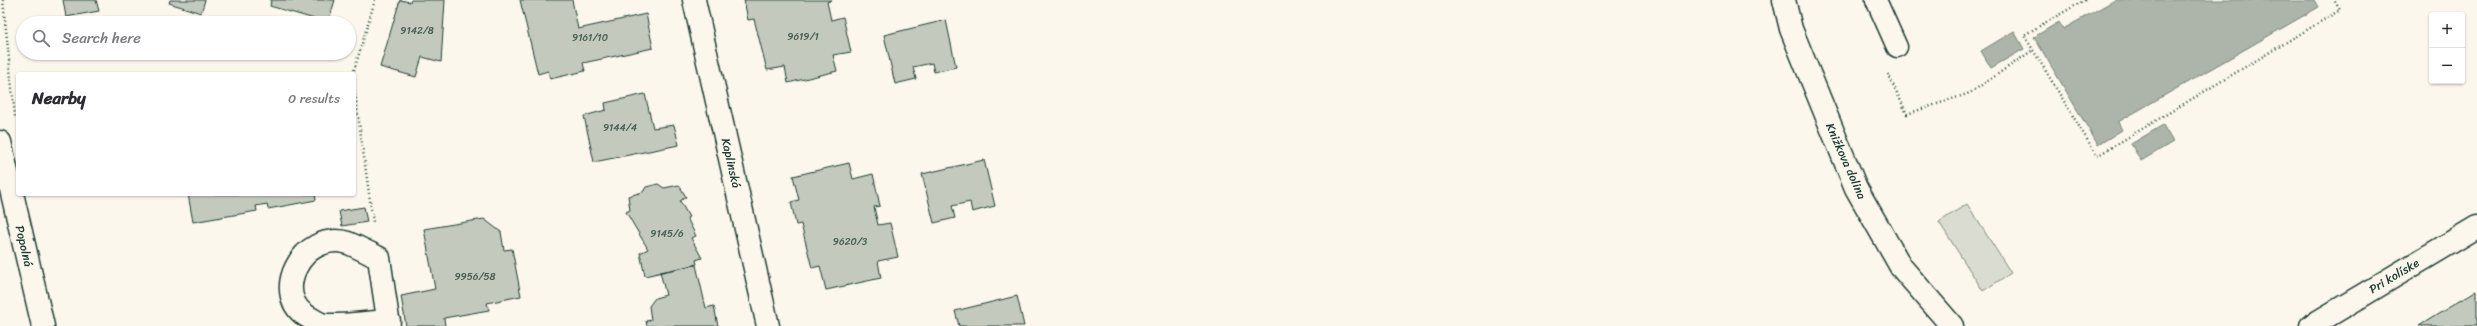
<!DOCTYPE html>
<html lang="en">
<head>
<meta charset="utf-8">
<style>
	:root { --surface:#fff; --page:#f7f7f7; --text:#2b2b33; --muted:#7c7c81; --line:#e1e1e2 }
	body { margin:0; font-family:Sriracha,sans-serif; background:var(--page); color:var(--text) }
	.controls { position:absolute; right:12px; top:12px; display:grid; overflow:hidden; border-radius:4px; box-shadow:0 1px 3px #0004 }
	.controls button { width:36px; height:36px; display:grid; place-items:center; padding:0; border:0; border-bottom:1px solid var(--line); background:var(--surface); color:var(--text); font:20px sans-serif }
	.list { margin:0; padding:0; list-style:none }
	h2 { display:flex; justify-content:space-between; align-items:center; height:52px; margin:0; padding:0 16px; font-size:17px }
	h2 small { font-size:13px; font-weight:400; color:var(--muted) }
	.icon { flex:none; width:22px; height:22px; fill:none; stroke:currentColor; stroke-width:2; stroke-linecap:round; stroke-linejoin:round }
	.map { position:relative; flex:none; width:2477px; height:326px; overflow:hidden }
	.search { position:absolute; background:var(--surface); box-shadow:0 1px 3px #0004; left:16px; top:16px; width:340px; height:44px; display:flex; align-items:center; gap:10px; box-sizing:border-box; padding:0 14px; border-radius:22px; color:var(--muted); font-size:15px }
	.panel { position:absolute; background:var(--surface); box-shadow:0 1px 3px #0004; left:16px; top:72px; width:340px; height:124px; border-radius:4px }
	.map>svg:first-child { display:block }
</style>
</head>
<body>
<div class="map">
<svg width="2477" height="326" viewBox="0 0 2477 326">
	<rect width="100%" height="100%" fill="#fbf7ec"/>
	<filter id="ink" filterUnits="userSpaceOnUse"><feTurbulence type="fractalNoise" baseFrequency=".025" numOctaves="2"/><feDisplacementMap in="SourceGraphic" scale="8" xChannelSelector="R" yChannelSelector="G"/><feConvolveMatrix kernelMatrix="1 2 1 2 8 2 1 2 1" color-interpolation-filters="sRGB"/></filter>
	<g filter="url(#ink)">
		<path fill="#dbdcd1" stroke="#7d8c82" d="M1967,204L2011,273L1983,291L1939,222Z"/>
		<path fill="#adb4aa" stroke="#74847b" d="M2115,0H2315L2319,7L2118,122L2122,130L2098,145L2034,37L2059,22L2063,29Z
			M2014,31L2024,49L1991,68L1981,51Z
			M2163,125L2173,142L2141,161L2131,144Z"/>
		<path fill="#c4c9be" stroke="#1f3d34" d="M63,0H96L99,11L66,17Z
			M170,0H205L201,13L169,3Z
			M271,0H335L328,23L270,6Z
			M400,0L410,2L411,0H445L441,62L422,57L416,77L380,67Z
			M520,0H572L578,29L646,14L653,48L583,63L585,71L550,79L548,71L538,74Z
			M744,0H832L827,2L831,20L843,17L851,52L833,55L837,71L788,83L785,67L767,70L754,19L748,20Z
			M946,20L956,67L934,72L932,63L913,67L916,79L895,84L884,35Z
			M645,94L653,128L674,125L679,145L594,162L584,116L606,110L605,103Z
			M984,160L995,206L972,212L970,202L952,206L955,218L934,223L922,174Z
			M849,163L853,179L873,174L880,206L874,207L878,225L890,223L898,257L878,261L881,278L826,290L820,266L812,268L801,224L796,225L791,202L799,200L793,176Z
			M658,184L664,188L679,185L686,197L680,201L689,217L687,218L696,236L691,238L702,258L696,260L697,264L645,276L640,253L648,249L626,212L630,210L628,196L643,192L646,187Z
			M188,194H315L316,200L268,209L267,204L256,206L257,211L193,222Z
			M364,207L367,222L342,226L339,211Z
			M484,219L501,232L504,250L512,249L521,296L487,303L489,310L444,318L445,326H406L401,296L435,289L424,229Z
			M696,265L706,308L714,306L718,326H647L646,321L651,320L649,306L655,298L666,295L660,272Z
			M2477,290V326H2419Z
			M1017,296L1024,326H959L955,311Z"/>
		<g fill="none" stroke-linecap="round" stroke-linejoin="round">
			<defs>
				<path id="service" d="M1876,0L1897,47"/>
				<path id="minor" d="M694,0L768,326
					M1784,0L1791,29L1856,188L1901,267L1952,326
					M389,321C369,322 343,326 324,325C320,324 315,321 310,318C268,297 302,229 348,243C358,247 369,253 379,258L389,326
					M2311,326L2477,227"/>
				<path id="tertiary" d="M0,142L43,326"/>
			</defs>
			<use href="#service" stroke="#1f3d34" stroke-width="23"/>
			<use href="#minor" stroke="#1f3d34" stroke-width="25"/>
			<use href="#tertiary" stroke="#1f3d34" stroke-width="25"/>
			<path stroke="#1f3d34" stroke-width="2.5" stroke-dasharray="1 3" stroke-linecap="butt" d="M3,0L15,117
				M2085,0L2024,35L2097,156L2340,10L2334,0
				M353,74L375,0
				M1888,74L1907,114L1970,93L2033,50
				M354,86L373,222"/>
			<use href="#service" stroke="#fbf7ec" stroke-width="20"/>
			<use href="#minor" stroke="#fbf7ec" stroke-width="22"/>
			<use href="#tertiary" stroke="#fbf7ec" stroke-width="22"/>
		</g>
	</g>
	<g text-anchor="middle" stroke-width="3" stroke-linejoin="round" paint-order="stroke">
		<g font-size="10" fill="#486056">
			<text x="417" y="34">9142/8</text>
			<text x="803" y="40">9619/1</text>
			<text x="590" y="41">9161/10</text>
			<text x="620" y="131">9144/4</text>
			<text x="667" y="237">9145/6</text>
			<text x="850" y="245">9620/3</text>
			<text x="475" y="280">9956/58</text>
		</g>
		<g font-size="12" fill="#1f3d34" stroke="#fbf7ec">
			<text transform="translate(1846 161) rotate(66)" y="4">Knižkova dolina</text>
			<text transform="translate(731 163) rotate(77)" y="4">Kaplinská</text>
			<text transform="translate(24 246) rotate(77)" y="4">Popolná</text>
			<text transform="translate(2394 276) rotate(-31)" y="4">Pri kolíske</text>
		</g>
	</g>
</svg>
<div class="controls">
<button>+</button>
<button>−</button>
</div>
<div class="search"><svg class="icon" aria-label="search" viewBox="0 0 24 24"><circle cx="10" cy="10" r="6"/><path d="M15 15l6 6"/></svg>Search here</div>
<section class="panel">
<h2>Nearby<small>0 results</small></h2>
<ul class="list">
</ul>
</section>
</div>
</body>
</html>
